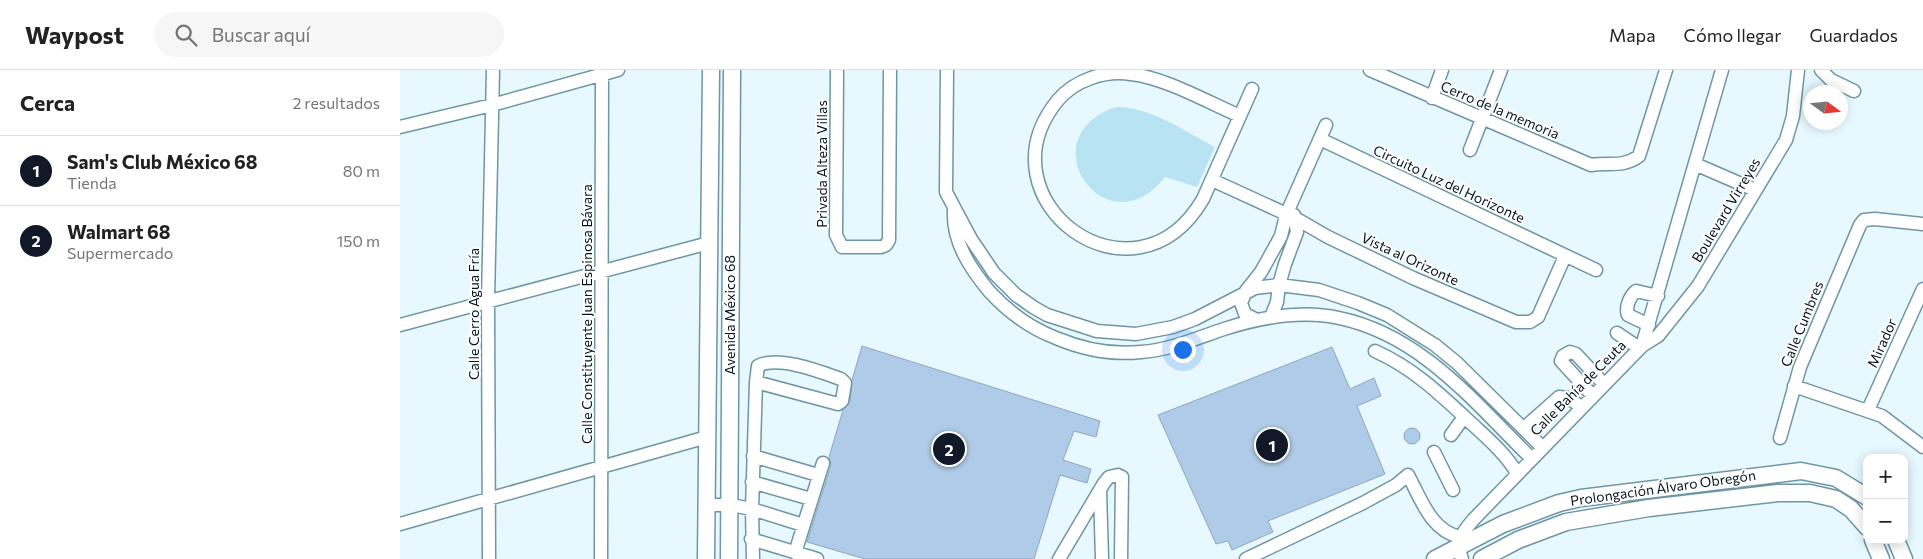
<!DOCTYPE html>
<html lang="es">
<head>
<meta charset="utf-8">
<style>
	:root { --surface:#fff; --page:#f6f6f6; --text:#222; --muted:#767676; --line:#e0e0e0; --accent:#111827 }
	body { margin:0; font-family:Commissioner,sans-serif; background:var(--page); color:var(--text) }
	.controls { position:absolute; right:15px; bottom:15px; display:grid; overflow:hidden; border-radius:10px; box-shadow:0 2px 12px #0003 }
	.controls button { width:45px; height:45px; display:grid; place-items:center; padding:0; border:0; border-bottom:1px solid var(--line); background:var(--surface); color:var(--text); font:25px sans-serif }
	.compass { position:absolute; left:1403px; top:15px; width:45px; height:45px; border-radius:50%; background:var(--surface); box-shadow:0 2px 12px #0003; rotate:105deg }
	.you { position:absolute; left:782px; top:279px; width:18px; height:18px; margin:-12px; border:4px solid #fff; border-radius:50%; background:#1a73e8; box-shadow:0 0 0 8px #1a73e833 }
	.badge { display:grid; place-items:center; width:32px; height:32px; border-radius:50%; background:var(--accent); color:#fff; font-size:16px; font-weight:700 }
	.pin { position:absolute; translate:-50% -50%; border:2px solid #fff; box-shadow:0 1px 5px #0006 }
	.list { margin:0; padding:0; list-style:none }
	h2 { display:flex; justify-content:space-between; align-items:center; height:65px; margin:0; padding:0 20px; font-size:21px }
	h2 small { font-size:16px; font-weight:400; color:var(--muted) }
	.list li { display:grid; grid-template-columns:32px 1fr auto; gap:15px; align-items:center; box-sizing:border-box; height:70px; padding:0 20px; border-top:1px solid var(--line) }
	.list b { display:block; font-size:19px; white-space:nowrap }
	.list p { margin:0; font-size:16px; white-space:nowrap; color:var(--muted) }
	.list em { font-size:16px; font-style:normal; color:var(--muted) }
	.icon { flex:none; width:28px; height:28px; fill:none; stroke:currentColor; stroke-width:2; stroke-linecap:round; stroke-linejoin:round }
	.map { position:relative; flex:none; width:1523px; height:489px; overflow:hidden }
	header { display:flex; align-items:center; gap:30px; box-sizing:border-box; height:70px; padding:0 25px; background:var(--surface); border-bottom:1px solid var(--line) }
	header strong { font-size:24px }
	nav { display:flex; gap:28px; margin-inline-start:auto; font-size:18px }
	.search { width:350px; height:45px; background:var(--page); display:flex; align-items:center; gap:12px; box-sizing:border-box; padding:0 18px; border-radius:28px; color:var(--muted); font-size:19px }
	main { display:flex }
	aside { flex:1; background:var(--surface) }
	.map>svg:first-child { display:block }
</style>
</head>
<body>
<header>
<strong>Waypost</strong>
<div class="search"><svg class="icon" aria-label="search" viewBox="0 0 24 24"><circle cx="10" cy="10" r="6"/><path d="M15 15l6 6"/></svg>Buscar aquí</div>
<nav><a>Mapa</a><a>Cómo llegar</a><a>Guardados</a></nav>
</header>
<main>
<aside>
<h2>Cerca<small>2 resultados</small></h2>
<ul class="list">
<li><span class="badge">1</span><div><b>Sam's Club México 68</b><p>Tienda</p></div><em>80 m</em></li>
<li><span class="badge">2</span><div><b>Walmart 68</b><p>Supermercado</p></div><em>150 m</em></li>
</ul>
</aside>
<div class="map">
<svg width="1523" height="489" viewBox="0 0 1523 489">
	<rect width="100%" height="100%" fill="#e7f8ff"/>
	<path fill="#b8e3f3" d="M716,37C751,37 784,61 815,77L797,117L765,107C707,182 626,67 716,37Z"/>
	<path fill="#b0cbe7" stroke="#8da7c2" d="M462,276L700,351L696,367L674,361L663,390L691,399L687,413L660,405L634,489H465L407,472L431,395L429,387L443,340L450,332L452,310Z
		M932,277L950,319L974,308L981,326L957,336L985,404L868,451L873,462L832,480L828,471L816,474L758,345Z
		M1004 366a8 8 0 1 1 16 0a8 8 0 1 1-16 0Z"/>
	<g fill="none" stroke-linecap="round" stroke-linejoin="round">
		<defs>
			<path id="minor" d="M437,0L436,165L442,177H481L486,175L489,170L490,0
				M547,0L546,122L571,169L594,203L616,225L633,237L647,245L697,261L736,264L773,257L795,249L855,218L879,215L919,220L958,233L987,245L1035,275L1057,293L1142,377
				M970,0L1191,95C1209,92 1223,98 1239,86L1266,0
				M1421,0L1431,10L1454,21
				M1032,28L1042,0
				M840,46C807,32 766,8 731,4C705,0 675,10 658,30C576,130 734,247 803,129L852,19
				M0,57L92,35L218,0
				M920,69L1196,200
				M1070,80L1101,0
				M1295,94L1355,120
				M812,110L895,148L928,167L1013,208L1116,252H1130L1138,247L1165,186
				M554,140C552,171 570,198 589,221C608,242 630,258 656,268C682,279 712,285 741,282C770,280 797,268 824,259C861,247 901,240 939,248C1021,265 1074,332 1131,388
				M871,247L877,232L879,215L885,194L897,162L894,145
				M857,250L845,244L841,233L846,221L861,202L881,166L886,145L926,55
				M0,255L309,173
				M1249,255L1228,245C1225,237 1230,226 1236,221L1258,226
				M1217,263L1239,278
				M1242,276L1258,266L1298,216L1386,70L1393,46L1398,0
				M975,281C1013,298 1040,324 1070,352C1087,368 1105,383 1117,403
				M356,312L438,334L442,331L445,313L441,309C421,302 378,285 358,296L356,312L352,439L403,455
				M1394,316L1482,346L1523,377
				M1192,325L1161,291L1163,286L1170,282L1176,284L1203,313
				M1468,340L1523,219
				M1124,358L1159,327L1169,328L1181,337
				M1051,365L1064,347
				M1380,368L1400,297L1460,155L1464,150L1475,149L1523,154
				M1034,382L1053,420
				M353,386L418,405
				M352,412L411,429
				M700,420L702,489
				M307,435H331L352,439L353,489
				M0,454L307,367
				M351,469L417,489
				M395,483L423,393
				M89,489L88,230L93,0
				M201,489L202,0
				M659,489L704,413L709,407L718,405L722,407L721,489
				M846,489L963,433L996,415L1008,405C1021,429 1031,461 1060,467
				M1062,489C1055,472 1062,463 1073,450L1242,276L1322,0"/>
			<path id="major" d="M1473,470L1481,489
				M1496,470L1504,489
				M306,489L311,0
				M329,489L332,0
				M1035,489L1103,454L1159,433L1181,428L1401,401L1436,408L1467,427
				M1082,489L1118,470L1166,452L1249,438L1378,423H1410L1436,429L1451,439L1467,457"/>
		</defs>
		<use href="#minor" stroke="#6e96a5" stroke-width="15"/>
		<use href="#major" stroke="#6e96a5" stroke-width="19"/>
		<use href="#minor" stroke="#fff" stroke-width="12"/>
		<use href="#major" stroke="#fff" stroke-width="16"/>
	</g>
	<g text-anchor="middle" stroke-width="4" stroke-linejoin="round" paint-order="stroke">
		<g font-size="14" fill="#05141a" stroke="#fff">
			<text transform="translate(1100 40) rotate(23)" y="5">Cerro de la memoria</text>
			<text transform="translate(422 94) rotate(-90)" y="5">Privada Alteza Villas</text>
			<text transform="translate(1049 114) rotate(25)" y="5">Circuito Luz del Horizonte</text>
			<text transform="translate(1326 140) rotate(-59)" y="5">Boulevard Virreyes</text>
			<text transform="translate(1010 189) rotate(25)" y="5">Vista al Orizonte</text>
			<text transform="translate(74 244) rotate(-90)" y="5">Calle Cerro Agua Fría</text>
			<text transform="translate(187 244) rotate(-90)" y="5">Calle Constituyente Juan Espinosa Bávara</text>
			<text transform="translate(330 245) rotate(-90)" y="5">Avenida México 68</text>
			<text transform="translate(1402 254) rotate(-68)" y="5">Calle Cumbres</text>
			<text transform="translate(1482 273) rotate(-66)" y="5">Mirador</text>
			<text transform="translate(1178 318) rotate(-45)" y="5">Calle Bahía de Ceuta</text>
			<text transform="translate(1263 418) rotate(-8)" y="5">Prolongación Álvaro Obregón</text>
		</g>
	</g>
</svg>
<div class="controls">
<button>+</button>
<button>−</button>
</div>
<svg class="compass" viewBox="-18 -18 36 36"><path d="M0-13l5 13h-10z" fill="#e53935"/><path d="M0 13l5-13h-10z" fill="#767676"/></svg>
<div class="you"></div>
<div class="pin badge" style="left:872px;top:375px">1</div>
<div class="pin badge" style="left:549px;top:379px">2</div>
</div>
</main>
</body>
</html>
